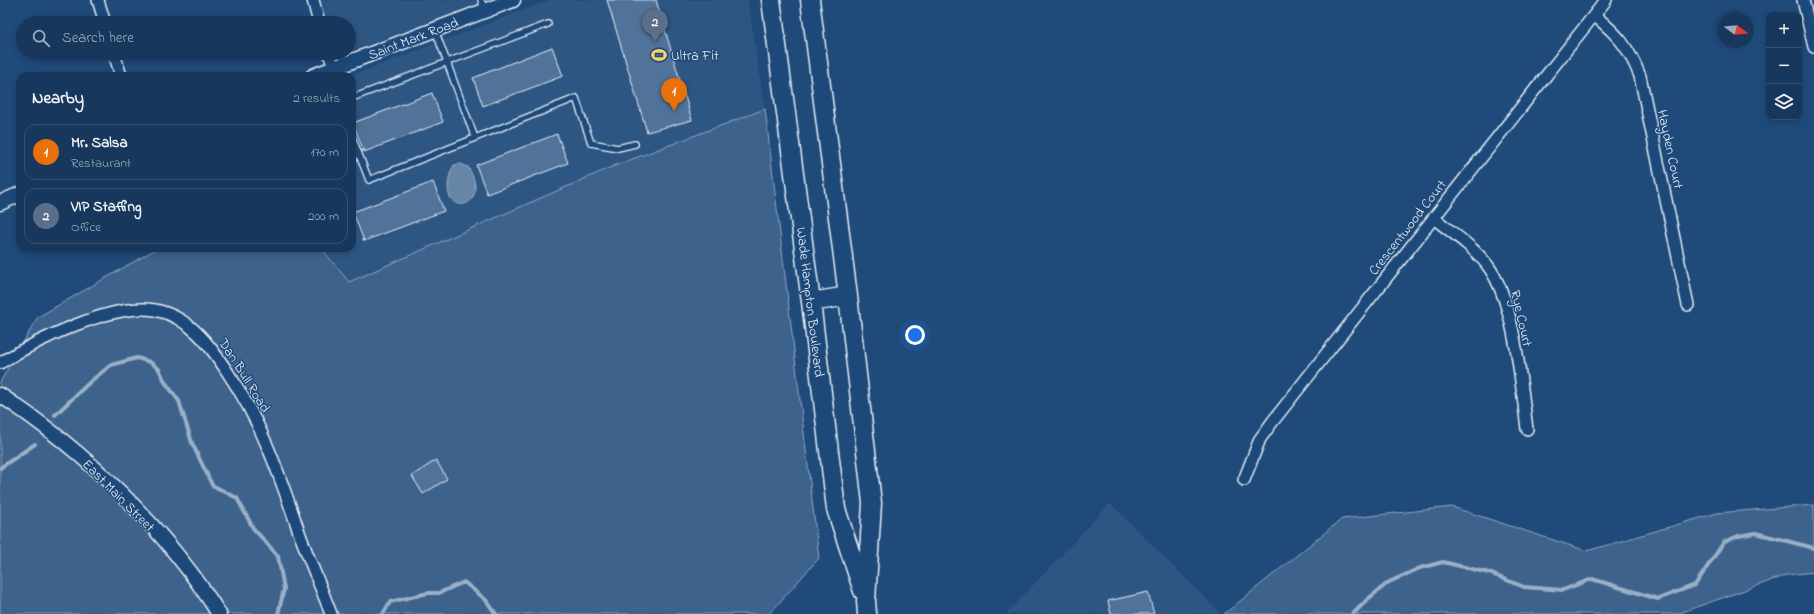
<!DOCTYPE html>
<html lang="en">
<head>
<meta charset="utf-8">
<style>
	:root { --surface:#17385c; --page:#203f62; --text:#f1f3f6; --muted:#9eacbb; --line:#365272; --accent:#ffd166 }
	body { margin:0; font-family:"Indie Flower",sans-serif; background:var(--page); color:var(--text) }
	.controls { position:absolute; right:12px; top:12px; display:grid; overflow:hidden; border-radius:8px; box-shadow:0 2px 6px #0003 }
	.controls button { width:36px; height:36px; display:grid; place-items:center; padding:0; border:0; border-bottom:1px solid var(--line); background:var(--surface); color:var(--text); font:20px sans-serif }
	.compass { position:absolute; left:1718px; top:12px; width:36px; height:36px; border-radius:50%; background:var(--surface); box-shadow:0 2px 6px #0003; rotate:106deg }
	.you { position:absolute; left:915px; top:335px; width:14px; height:14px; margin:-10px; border:3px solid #fff; border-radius:50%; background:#1a73e8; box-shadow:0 0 0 6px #1a73e833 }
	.badge { display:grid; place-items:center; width:26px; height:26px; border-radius:50%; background:var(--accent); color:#fff; font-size:13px; font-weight:700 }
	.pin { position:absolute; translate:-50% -33px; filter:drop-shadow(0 1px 2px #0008) }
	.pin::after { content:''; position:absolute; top:21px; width:14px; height:12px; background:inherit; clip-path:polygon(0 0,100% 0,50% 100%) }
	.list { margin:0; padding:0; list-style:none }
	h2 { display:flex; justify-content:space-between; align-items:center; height:52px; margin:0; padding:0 16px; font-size:17px }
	h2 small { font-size:13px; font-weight:400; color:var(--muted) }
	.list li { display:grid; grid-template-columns:26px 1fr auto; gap:12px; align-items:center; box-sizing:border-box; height:56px; margin:0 8px 8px; padding:0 8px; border:1px solid var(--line); border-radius:12px }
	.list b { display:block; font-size:15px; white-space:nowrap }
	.list p { margin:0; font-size:13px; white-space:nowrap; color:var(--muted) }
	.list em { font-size:13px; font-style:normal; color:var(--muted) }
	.icon { flex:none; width:22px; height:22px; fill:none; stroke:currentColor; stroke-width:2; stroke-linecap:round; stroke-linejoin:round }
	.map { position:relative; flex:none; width:1814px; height:614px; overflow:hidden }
	.search { position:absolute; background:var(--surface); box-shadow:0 2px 6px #0003; left:16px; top:16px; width:340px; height:44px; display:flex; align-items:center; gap:10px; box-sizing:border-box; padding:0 14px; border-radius:22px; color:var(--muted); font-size:15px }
	.panel { position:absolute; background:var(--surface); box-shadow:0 2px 6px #0003; left:16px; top:72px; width:340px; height:180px; border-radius:12px }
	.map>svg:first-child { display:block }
</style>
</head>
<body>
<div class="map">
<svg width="1814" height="614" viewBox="0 0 1814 614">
	<rect width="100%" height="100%" fill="#1f4a7a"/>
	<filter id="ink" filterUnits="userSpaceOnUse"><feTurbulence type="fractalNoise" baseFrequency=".025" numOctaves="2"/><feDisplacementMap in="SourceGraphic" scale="8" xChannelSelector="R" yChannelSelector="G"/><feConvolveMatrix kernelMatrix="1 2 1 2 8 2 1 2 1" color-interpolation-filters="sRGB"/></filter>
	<g filter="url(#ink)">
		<path fill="#2e5683" d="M316,0H493L349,51V23H326Z
			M550,0H748L765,109L614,166L349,282L321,248H352V76H350Z
			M1110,503L1221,614H1006Z"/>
		<path fill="#3c628c" stroke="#92aac2" d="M765,109L819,558L769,614H0V382L38,317L156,249L321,248L349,282L614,166Z
			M1814,505V572L1787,575L1677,614H1224L1342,519L1452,507L1587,551L1717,513Z"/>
		<path fill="#6685a7" stroke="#9ab0c7" d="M461,164L468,167C492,206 447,218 448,186C449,177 450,172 454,165Z"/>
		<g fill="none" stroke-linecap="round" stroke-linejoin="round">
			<path stroke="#9ab0c7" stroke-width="4" d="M55,415L92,380L111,365L137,358L150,362L159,369L165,382L179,401L192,443L212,485L237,498L253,528L278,556L284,589L278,614
				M0,468L35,444
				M383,614L390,602L428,593H439L464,582L486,600L496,614
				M1353,614L1368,599L1389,582L1420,568L1443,562L1489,573L1524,587L1563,590L1592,579L1658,599L1695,585L1724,542L1738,536L1756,533L1814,548"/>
		</g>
		<path fill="#517399" stroke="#e8f1f8" d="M607,0H656L692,120L647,132Z
			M552,47L563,76L483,106L473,78Z
			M432,93L443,122L364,152L353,123Z
			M557,134L568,163L487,194L476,165Z
			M433,182L444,211L364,241L353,212Z
			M436,460L447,479L423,494L412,476Z
			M1148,592L1154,614H1111L1108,601Z"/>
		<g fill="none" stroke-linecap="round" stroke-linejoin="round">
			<defs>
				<path id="service" d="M481,0L485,11
					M435,30L475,138L576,98L591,143L618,148L635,144
					M352,98L548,24
					M352,137L369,180L475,138"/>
				<path id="minor" d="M98,0L105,23
					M313,0L319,23
					M1803,0L1814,47
					M1594,15C1618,35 1628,46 1640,76L1688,305
					M114,53L121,76
					M329,53L334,68
					M1434,218C1452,233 1474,247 1488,266C1515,302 1521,384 1527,429
					M0,363C36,341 112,302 155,310C190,317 210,345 228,373C263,425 279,474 299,532C309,560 321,587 331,614
					M1244,480L1260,439L1273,421L1606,0"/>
				<path id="tertiary" d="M313,76L513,0
					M0,203L20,194
					M0,395C84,450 166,529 219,614"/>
				<path id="primary" d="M771,0L811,302L836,509L863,591
					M810,0L848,296L872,503L866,601L867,614
					M811,302L848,296"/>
			</defs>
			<use href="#service" stroke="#e8f1f8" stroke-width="8"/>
			<use href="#minor" stroke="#e8f1f8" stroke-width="14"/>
			<use href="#tertiary" stroke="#e8f1f8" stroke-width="17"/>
			<use href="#primary" stroke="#e8f1f8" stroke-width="21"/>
			<use href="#service" stroke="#1f4a7a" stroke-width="5.5"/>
			<use href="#minor" stroke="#1f4a7a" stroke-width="11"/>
			<use href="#tertiary" stroke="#1f4a7a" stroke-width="14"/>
			<use href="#primary" stroke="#1f4a7a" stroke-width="18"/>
		</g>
	</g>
	<defs>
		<symbol id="stadium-bare" viewBox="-9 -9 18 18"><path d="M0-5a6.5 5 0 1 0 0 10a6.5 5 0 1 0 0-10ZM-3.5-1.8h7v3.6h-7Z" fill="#ffd166" stroke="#1f4a7a" stroke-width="2.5" paint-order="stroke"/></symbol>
	</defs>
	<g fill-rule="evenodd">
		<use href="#stadium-bare" x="648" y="44" width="22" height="22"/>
	</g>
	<g text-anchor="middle" stroke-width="3" stroke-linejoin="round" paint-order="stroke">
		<g font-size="14" fill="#e8f1f8" stroke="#1f4a7a">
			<text transform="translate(413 38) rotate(-21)" y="5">Saint Mark Road</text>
			<text transform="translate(1671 149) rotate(78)" y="5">Hayden Court</text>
			<text transform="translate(1407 227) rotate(-52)" y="5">Crescentwood Court</text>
			<text transform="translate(811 302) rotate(83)" y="5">Wade Hampton Boulevard</text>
			<text transform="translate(1522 318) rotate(77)" y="5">Rye Court</text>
			<text transform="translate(245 375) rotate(58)" y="5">Dan Bull Road</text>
			<text transform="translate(119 495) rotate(45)" y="5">East Main Street</text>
		</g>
		<g font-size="14" fill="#e8f1f8" stroke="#1f4a7a" text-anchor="start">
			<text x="671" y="60">Ultra Fit</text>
		</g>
	</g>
</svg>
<div class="controls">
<button>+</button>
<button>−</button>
<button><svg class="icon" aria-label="layers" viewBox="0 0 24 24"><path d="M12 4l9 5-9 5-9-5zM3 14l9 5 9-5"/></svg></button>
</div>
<svg class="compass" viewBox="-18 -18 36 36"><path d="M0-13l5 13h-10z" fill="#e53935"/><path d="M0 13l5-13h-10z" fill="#9eacbb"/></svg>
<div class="you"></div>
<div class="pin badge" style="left:674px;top:111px;background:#e8710a">1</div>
<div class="pin badge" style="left:655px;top:42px;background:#5c6f8a">2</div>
<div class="search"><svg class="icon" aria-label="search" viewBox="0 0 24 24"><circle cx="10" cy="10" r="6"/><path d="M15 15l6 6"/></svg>Search here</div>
<section class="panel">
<h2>Nearby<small>2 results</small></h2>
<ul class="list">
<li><span class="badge" style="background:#e8710a">1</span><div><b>Mr. Salsa</b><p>Restaurant</p></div><em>170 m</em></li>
<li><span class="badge" style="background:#5c6f8a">2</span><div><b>VIP Staffing</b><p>Office</p></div><em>200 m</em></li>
</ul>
</section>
</div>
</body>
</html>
